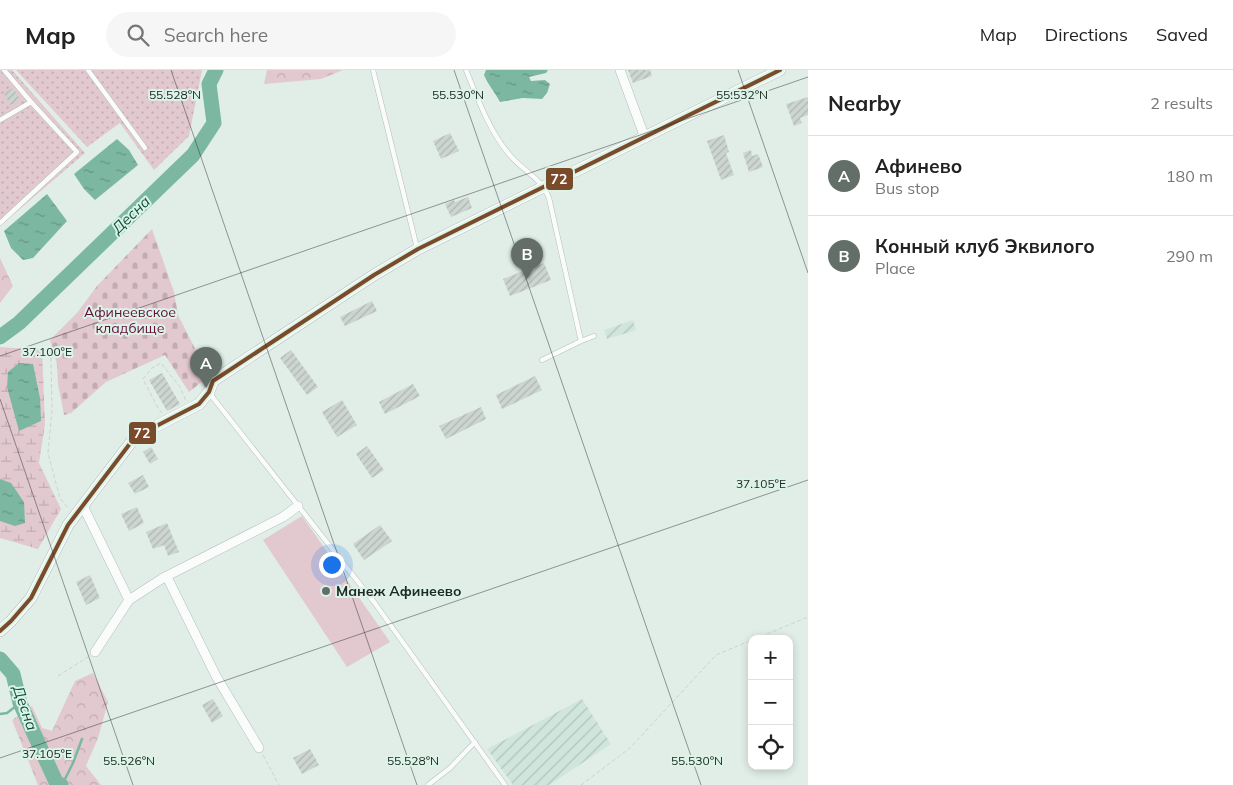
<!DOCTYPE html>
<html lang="en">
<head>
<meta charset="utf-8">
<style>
	:root { --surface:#fff; --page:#f6f6f6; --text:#222; --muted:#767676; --line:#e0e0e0; --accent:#646e69 }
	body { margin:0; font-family:Mulish,sans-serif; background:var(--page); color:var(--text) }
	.controls { position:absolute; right:15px; bottom:15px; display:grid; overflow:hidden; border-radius:10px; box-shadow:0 2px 8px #0003 }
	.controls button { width:45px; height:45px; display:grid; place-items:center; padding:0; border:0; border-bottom:1px solid var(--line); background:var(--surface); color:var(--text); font:25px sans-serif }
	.you { position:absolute; left:331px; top:494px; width:18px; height:18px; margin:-12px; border:4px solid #fff; border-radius:50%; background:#1a73e8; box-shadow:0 0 0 8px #1a73e833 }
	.badge { display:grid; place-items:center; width:32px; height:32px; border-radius:50%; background:var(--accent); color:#fff; font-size:16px; font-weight:700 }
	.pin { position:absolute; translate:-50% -41px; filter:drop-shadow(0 1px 2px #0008) }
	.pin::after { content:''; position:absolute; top:26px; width:18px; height:15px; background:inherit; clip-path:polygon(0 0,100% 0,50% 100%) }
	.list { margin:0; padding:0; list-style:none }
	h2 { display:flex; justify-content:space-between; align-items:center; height:65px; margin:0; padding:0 20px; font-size:21px }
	h2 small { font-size:16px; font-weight:400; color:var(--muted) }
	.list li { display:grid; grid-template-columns:32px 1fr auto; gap:15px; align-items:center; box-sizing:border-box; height:80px; padding:0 20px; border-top:1px solid var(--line) }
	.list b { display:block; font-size:19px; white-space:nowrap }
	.list p { margin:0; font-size:16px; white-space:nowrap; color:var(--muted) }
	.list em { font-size:16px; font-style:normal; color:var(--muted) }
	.icon { flex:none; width:28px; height:28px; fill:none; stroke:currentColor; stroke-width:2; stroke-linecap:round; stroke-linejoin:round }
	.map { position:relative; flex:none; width:808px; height:715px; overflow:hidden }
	header { display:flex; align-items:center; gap:30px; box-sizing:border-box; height:70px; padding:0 25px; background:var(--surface); border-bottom:1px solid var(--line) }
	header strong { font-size:24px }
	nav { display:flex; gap:28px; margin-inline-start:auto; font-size:18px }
	.search { width:350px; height:45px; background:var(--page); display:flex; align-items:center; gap:12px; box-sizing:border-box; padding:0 18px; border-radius:28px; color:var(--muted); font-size:19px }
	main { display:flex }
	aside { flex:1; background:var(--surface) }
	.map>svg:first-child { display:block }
</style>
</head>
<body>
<header>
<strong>Map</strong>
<div class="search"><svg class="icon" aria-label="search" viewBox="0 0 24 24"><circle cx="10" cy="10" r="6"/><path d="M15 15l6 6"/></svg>Search here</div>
<nav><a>Map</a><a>Directions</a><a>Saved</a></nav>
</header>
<main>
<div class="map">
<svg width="808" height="715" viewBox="0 0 808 715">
	<defs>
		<pattern id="industrial-furrows" width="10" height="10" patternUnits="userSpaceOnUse" patternTransform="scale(1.25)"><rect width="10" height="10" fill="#d0e5db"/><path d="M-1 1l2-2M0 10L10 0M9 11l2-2" fill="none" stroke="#b2c4bc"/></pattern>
		<pattern id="grass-dots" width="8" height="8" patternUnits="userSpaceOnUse" patternTransform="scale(1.25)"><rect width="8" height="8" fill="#e2c8cf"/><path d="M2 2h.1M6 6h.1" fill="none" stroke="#c2acb2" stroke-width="1.8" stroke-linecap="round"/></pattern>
		<pattern id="forest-crowns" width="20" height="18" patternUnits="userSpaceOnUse" patternTransform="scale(1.25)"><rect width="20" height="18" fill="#e2c8cf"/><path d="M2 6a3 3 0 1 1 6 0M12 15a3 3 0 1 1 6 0" fill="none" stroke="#c2acb2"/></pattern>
		<pattern id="wetland-marsh" width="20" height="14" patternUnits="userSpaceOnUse" patternTransform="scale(1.25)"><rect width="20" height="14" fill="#e2c8cf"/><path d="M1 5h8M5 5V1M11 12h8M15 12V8" fill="none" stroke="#c2acb2"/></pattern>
		<pattern id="cemetery-stones" width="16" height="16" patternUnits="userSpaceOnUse" patternTransform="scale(1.25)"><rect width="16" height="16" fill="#e2c8cf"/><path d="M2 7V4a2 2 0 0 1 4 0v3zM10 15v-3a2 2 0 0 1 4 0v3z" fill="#c2acb2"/></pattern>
		<pattern id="water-ripples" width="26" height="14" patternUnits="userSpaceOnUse" patternTransform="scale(1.25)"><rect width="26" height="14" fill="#7cb8a1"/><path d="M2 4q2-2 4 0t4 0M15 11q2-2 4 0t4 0" fill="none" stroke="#659683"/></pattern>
		<pattern id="building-hatch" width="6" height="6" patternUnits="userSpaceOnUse" patternTransform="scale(1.25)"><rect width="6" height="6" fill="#ccd5d0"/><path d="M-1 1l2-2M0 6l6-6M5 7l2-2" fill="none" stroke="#afb7b2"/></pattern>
	</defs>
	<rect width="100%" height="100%" fill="#e1eee8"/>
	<path fill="url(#industrial-furrows)" d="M633,250L636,260L607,269L604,260Z
		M582,629L611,674L549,715H513L487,679Z"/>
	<path fill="url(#grass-dots)" d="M0,0H12L85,83L0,156Z
		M16,0H202L189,66L154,100L120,53L87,77Z"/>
	<path fill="url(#forest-crowns)" d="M267,0H343L321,9L264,14Z
		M0,188L13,216L0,233Z
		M93,603L108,632L98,668L86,696L101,715H38L12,650L32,636L42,658L52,661L75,611Z"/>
	<path fill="url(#wetland-marsh)" d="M0,277L42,280L45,354L39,393L61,439L38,479L0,468Z"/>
	<path fill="url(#cemetery-stones)" d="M152,159L174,222L178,245L209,306L189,322L165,285L106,312L71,343L64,345L58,314L57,294L50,270L77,243L97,216Z"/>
	<path fill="#e2c8cf" d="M302,446L390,572L347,597L263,470Z"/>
	<path fill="url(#water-ripples)" d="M486,0H548L546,3L529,7L531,11L545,10L550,14L547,23L542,29L523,28L500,32C495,22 488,15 484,5Z
		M117,69L129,80L138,95L95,130L84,119L74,104Z
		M47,124L67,151L33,188L23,190L11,178L4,161Z
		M19,293L33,294L40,328L41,351L19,361L7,317L8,302Z
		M0,409L11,413L24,432L25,453L15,456L0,451Z"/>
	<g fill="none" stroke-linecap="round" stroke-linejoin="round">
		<path stroke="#7cb8a1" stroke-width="2.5" d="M0,644L7,643L20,633
			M62,715L73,693L82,669"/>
		<path stroke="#7cb8a1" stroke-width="15" d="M0,267L19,253L193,85L214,53L209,14L216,0
			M0,589L13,604L20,633L56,712L61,715"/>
	</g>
	<path fill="url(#building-hatch)" d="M628,0H650L652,6L633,13Z
		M13,18L20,29L10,35L4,23Z
		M808,27V45L800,48L802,53L794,56L786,34Z
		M450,63L459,81L441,89L433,71Z
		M724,65L729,82L726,83L734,105L721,110L707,71Z
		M751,80L752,86L758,84L763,97L749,102L743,83Z
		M468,127L472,138L451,147L445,134L454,130L455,132Z
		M544,193L551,210L510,226L503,209Z
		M372,231L377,241L345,256L340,247Z
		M291,280L318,317L307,325L280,288Z
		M162,303L180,334L167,341L149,310Z
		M535,306L542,320L502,339L496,325Z
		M413,314L420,326L385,344L379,332Z
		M342,330L357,355L337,367L322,342Z
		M481,337L486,349L446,369L439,356Z
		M367,376L384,400L372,408L356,384Z
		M151,377L158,389L150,394L143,382Z
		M143,405L149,417L135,424L128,413Z
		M137,437L144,453L129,461L121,444Z
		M167,453L179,482L168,486L164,475L153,479L146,462Z
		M380,455L392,471L364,490L353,474Z
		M90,505L100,528L86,535L76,512Z
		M213,629L223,646L212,653L202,635Z
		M310,679L319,695L302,704L293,688Z"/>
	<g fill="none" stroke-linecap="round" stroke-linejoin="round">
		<defs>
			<path id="service" d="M4,0L31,32
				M88,0L145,78
				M373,0L417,178
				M466,0C478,29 488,58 508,83C521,100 541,107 549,128L581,271L594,266
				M0,50L31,32L77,82L0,153
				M542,290L581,271
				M210,324L374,532L505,715
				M428,715L450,698L475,672"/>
			<path id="minor" d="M620,0L645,68
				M83,436L129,530L95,582
				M167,507L216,606L259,678
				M129,530L163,508L283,447L298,436"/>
			<path id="tertiary" d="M0,561L11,551L31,528L68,455L135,367L199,334L209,322L213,311L374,205L418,179L780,0"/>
		</defs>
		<use href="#service" stroke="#b5bfba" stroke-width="5.5"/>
		<use href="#minor" stroke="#b5bfba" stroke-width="10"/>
		<use href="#tertiary" stroke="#b5bfba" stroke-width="12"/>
		<path stroke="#cdd1cf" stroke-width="1" stroke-dasharray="4 2.5" stroke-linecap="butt" d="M51,288L52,340L48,383L60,428L68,438
			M162,343L158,338L143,309L152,298L161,293L180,317L186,331
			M755,569L808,547
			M58,606L88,587
			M263,685L279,715
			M581,715L630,678L716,585L752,570"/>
		<use href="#service" stroke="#fafcfc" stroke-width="4.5"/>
		<use href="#minor" stroke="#fafcfc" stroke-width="9"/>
		<use href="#tertiary" stroke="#fafcfc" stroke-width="11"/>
		<defs>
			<path id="bus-1" d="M0,561L11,551L31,528L68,455L135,367L199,334L209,322L213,311L374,205L418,179L780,0"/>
		</defs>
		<use href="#bus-1" stroke="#dcf3e8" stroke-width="8"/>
		<use href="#bus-1" stroke="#7a4b2a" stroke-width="4"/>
	</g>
	<path fill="none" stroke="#212925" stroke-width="1" stroke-opacity="0.45" d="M171,0L417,715M454,0L701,715M738,0L808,203M0,286L808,7M0,329L133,715M0,688L808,410"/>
	<circle fill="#646e69" stroke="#dcf3e8" stroke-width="2" cx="326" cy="521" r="5"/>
	<g text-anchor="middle" stroke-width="4" stroke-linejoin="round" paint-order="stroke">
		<g font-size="14" fill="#640e38" stroke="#dcf3e8">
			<text x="130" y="247">Афинеевское<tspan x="130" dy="16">кладбище</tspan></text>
		</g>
		<g font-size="14" font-weight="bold" fill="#212925" stroke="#dcf3e8" text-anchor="start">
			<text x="336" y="526">Манеж Афинеево</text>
		</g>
		<g font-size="15" font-style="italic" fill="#0c4f3a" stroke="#dcf3e8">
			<text transform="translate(131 145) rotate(-44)" y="5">Десна</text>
			<text transform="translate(25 638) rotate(71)" y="5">Десна</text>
		</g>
	</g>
	<g font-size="12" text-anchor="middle" fill="#212925" stroke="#dcf3e8" stroke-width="4" stroke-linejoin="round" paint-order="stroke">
		<text x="175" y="29">55.528°N</text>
		<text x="458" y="29">55.530°N</text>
		<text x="742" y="29">55.532°N</text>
		<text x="47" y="286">37.100°E</text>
		<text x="761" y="418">37.105°E</text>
		<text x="47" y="688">37.105°E</text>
		<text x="129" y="695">55.526°N</text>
		<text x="413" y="695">55.528°N</text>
		<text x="697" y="695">55.530°N</text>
	</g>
	<g stroke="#dcf3e8" stroke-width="2">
		<rect x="545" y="97" width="29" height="24" rx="5" fill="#7a4b2a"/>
		<rect x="128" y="351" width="29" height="24" rx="5" fill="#7a4b2a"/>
	</g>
	<g font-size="14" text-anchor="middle" font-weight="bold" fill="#fff">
		<text x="559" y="114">72</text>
		<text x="142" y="368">72</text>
	</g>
</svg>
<div class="controls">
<button>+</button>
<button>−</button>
<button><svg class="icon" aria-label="locate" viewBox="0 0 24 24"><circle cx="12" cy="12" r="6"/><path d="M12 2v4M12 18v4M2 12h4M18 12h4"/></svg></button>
</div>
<div class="you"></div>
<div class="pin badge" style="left:206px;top:318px">A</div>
<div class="pin badge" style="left:527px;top:209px">B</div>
</div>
<aside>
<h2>Nearby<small>2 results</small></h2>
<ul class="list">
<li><span class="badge">A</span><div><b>Афинево</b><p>Bus stop</p></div><em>180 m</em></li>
<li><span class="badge">B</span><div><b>Конный клуб Эквилого</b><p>Place</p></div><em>290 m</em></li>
</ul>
</aside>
</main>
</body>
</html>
